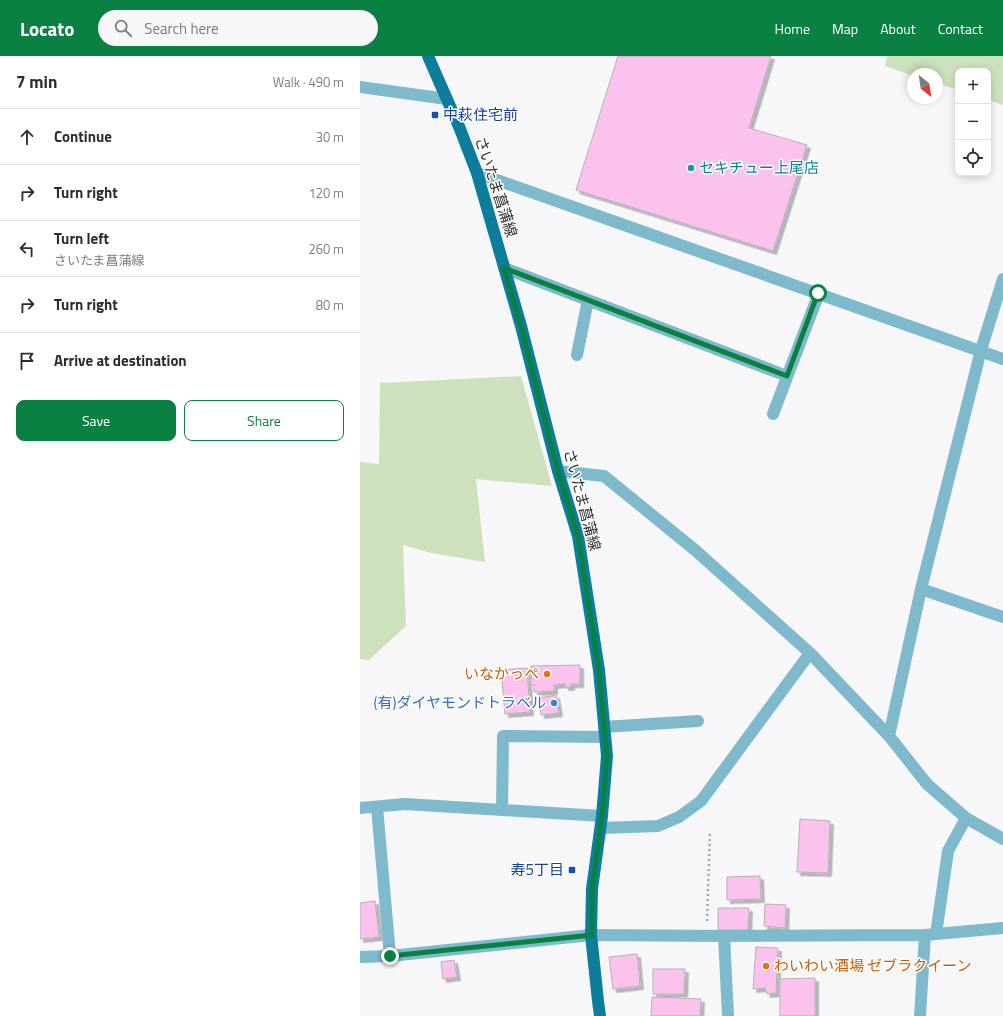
<!DOCTYPE html>
<html lang="en">
<head>
<meta charset="utf-8">
<style>
	:root { --surface:#fff; --page:#f7f7f7; --text:#2b2b33; --muted:#7c7c81; --line:#e1e1e2; --accent:#0b8043 }
	body { margin:0; font-family:"Titillium Web","Noto Sans JP",sans-serif; background:var(--page); color:var(--text) }
	.controls { position:absolute; right:12px; top:12px; display:grid; overflow:hidden; border-radius:8px; box-shadow:0 2px 10px #0003 }
	.controls button { width:36px; height:36px; display:grid; place-items:center; padding:0; border:0; border-bottom:1px solid var(--line); background:var(--surface); color:var(--text); font:20px sans-serif }
	.compass { position:absolute; left:547px; top:12px; width:36px; height:36px; border-radius:50%; background:var(--surface); box-shadow:0 2px 10px #0003; rotate:151deg }
	.stop { position:absolute; width:12px; height:12px; margin:-9px; border:3px solid #0b8043; border-radius:50%; background:#fff }
	.stop.end { background:#0b8043; border-color:#fff; box-shadow:0 1px 4px #0008 }
	.list { margin:0; padding:0; list-style:none }
	h2 { display:flex; justify-content:space-between; align-items:center; height:52px; margin:0; padding:0 16px; font-size:17px }
	h2 small { font-size:13px; font-weight:400; color:var(--muted) }
	.list li { display:grid; grid-template-columns:26px 1fr auto; gap:12px; align-items:center; box-sizing:border-box; height:56px; padding:0 16px; border-top:1px solid var(--line) }
	.list b { display:block; font-size:15px; white-space:nowrap }
	.list p { margin:0; font-size:13px; white-space:nowrap; color:var(--muted) }
	.list em { font-size:13px; font-style:normal; color:var(--muted) }
	.actions { display:flex; gap:8px; padding:12px 16px }
	.actions a { flex:1; padding:9px 0; border:1px solid var(--accent); border-radius:8px; text-align:center; font-size:14px; color:var(--accent) }
	.actions .main { background:var(--accent); color:#fff }
	.icon { flex:none; width:22px; height:22px; fill:none; stroke:currentColor; stroke-width:2; stroke-linecap:round; stroke-linejoin:round }
	.map { position:relative; flex:none; width:643px; height:960px; overflow:hidden }
	header { display:flex; align-items:center; gap:24px; box-sizing:border-box; height:56px; padding:0 20px; background:var(--accent); color:#fff }
	header strong { font-size:19px }
	nav { display:flex; gap:22px; margin-inline-start:auto; font-size:14px }
	.search { width:280px; height:36px; background:var(--page); display:flex; align-items:center; gap:10px; box-sizing:border-box; padding:0 14px; border-radius:22px; color:var(--muted); font-size:15px }
	main { display:flex }
	aside { flex:1; background:var(--surface) }
	.map>svg:first-child { display:block }
</style>
</head>
<body>
<header>
<strong>Locato</strong>
<div class="search"><svg class="icon" aria-label="search" viewBox="0 0 24 24"><circle cx="10" cy="10" r="6"/><path d="M15 15l6 6"/></svg>Search here</div>
<nav><a>Home</a><a>Map</a><a>About</a><a>Contact</a></nav>
</header>
<main>
<aside>
<h2>7 min<small>Walk · 490 m</small></h2>
<ul class="list">
<li><svg class="icon" aria-label="ahead" viewBox="0 0 24 24"><path d="M12 20V5M6 11l6-6 6 6"/></svg><div><b>Continue</b></div><em>30 m</em></li>
<li><svg class="icon" aria-label="right" viewBox="0 0 24 24"><path d="M7 20v-9h11M14 6l5 5-5 5"/></svg><div><b>Turn right</b></div><em>120 m</em></li>
<li><svg class="icon" aria-label="left" viewBox="0 0 24 24"><path d="M17 20v-9H6M10 6l-5 5 5 5"/></svg><div><b>Turn left</b><p>さいたま菖蒲線</p></div><em>260 m</em></li>
<li><svg class="icon" aria-label="right" viewBox="0 0 24 24"><path d="M7 20v-9h11M14 6l5 5-5 5"/></svg><div><b>Turn right</b></div><em>80 m</em></li>
<li><svg class="icon" aria-label="arrive" viewBox="0 0 24 24"><path d="M6 21V4h12l-3 4 3 4H6"/></svg><div><b>Arrive at destination</b></div></li>
</ul>
<div class="actions"><a class="main">Save</a><a>Share</a></div>
</aside>
<div class="map">
<svg width="643" height="960" viewBox="0 0 643 960">
	<defs>
		<filter id="shadow"><feDropShadow dx="3.5" dy="3.5" stdDeviation="0" flood-color="#0004"/></filter>
	</defs>
	<rect width="100%" height="100%" fill="#f7f7fa"/>
	<path fill="#cde2bc" d="M527,0H643V49L628,44V15H598V34L577,27V18H553V20L525,10Z
		M161,320L192,430L116,423L125,506L71,497L43,489L46,570L9,604L0,603V406L19,408L20,327Z"/>
	<path fill="#fbc2ed" stroke="#b4b1b3" filter="url(#shadow)" d="M258,0H411L389,72L447,89L413,195L216,134Z
		M220,609V628H211V631H205V628L194,629V635L174,636V629H171V610Z
		M167,612L170,656L145,658L141,614Z
		M196,639L199,657L181,659L179,642Z
		M440,763L470,765L468,817L437,816Z
		M400,820L401,843L367,844V821Z
		M15,845L19,881L0,883V847Z
		M405,848L426,849L425,872L404,870Z
		M358,852H389L388,874H358Z
		M396,891L418,892L416,937L407,938L405,932L393,933Z
		M277,898L280,930L253,933L249,901Z
		M94,904L97,921L83,923L81,906Z
		M293,913H325L324,938H293Z
		M455,922V960H420V923Z
		M292,941L341,943L340,960H291Z"/>
	<g fill="none" stroke-linecap="round" stroke-linejoin="round">
		<path stroke="#a7a7aa" stroke-width="2.5" stroke-dasharray="2 3" stroke-linecap="butt" d="M347,865L350,775"/>
		<path stroke="#7fb9cc" stroke-width="12" d="M0,31L87,43
			M117,117L643,303
			M144,212L427,320
			M217,299L228,244
			M413,358L459,237
			M198,415L244,420L335,494L450,597L529,680L567,728L606,762L643,783
			M561,533L643,561
			M244,671L338,665
			M529,680L561,533L621,294L643,223
			M17,751L30,900
			M0,752L45,748L242,760
			M142,754L143,680L245,681
			M241,772L298,770L319,761L341,745L450,597
			M576,878L588,795L606,762
			M364,880L368,960
			M0,901L30,900L231,879L364,880L565,879L643,872
			M560,960L565,879"/>
		<path stroke="#0c7e9b" stroke-width="12" d="M68,0L100,73L117,117L161,270L198,415L218,480L239,614L247,700L242,760L232,833L231,879L238,945L240,960"/>
	</g>
	<g fill="none" stroke-linecap="round" stroke-linejoin="round">
		<path stroke="#0b8043" stroke-width="5" d="M30,900L232,879V833L242,760L247,700L239,614L218,480L198,415L161,270L144,212L427,320L458,237"/>
	</g>
	<g fill="#1a4fb4" stroke="#fff" stroke-width="1.5">
		<rect x="71" y="55" width="8" height="8" rx="2"/>
		<rect x="208" y="810" width="8" height="8" rx="2"/>
	</g>
	<circle fill="#0f9aa8" stroke="#fff" stroke-width="1.5" cx="331" cy="112" r="4"/>
	<g fill="#e8710a" stroke="#fff" stroke-width="1.5">
		<circle cx="187" cy="618" r="4"/>
		<circle cx="406" cy="910" r="4"/>
	</g>
	<circle fill="#3f7fe0" stroke="#fff" stroke-width="1.5" cx="194" cy="647" r="4"/>
	<g text-anchor="middle" stroke-width="3" stroke-linejoin="round" paint-order="stroke">
		<g font-size="15" fill="#164399" stroke="#fff" text-anchor="start">
			<text x="83" y="64">中萩住宅前</text>
			<text x="204" y="819" text-anchor="end">寿5丁目</text>
		</g>
		<g font-size="15" fill="#0d838f" stroke="#fff" text-anchor="start">
			<text x="339" y="117">セキチュー上尾店</text>
		</g>
		<g font-size="15" fill="#2d2d2e" stroke="#fff">
			<text transform="translate(136 131) rotate(72)" y="5">さいたま菖蒲線</text>
			<text transform="translate(222 444) rotate(75)" y="5">さいたま菖蒲線</text>
		</g>
		<g font-size="15" fill="#c56008" stroke="#fff" text-anchor="end">
			<text x="179" y="623">いなかっぺ</text>
			<text x="414" y="915" text-anchor="start">わいわい酒場 ゼブラクイーン</text>
		</g>
		<g font-size="15" fill="#366cbe" stroke="#fff" text-anchor="end">
			<text x="186" y="652">(有)ダイヤモンドトラベル</text>
		</g>
	</g>
</svg>
<div class="controls">
<button>+</button>
<button>−</button>
<button><svg class="icon" aria-label="locate" viewBox="0 0 24 24"><circle cx="12" cy="12" r="6"/><path d="M12 2v4M12 18v4M2 12h4M18 12h4"/></svg></button>
</div>
<svg class="compass" viewBox="-18 -18 36 36"><path d="M0-13l5 13h-10z" fill="#e53935"/><path d="M0 13l5-13h-10z" fill="#7c7c81"/></svg>
<div class="stop" style="left:458px;top:237px"></div>
<div class="stop end" style="left:30px;top:900px"></div>
</div>
</main>
</body>
</html>
